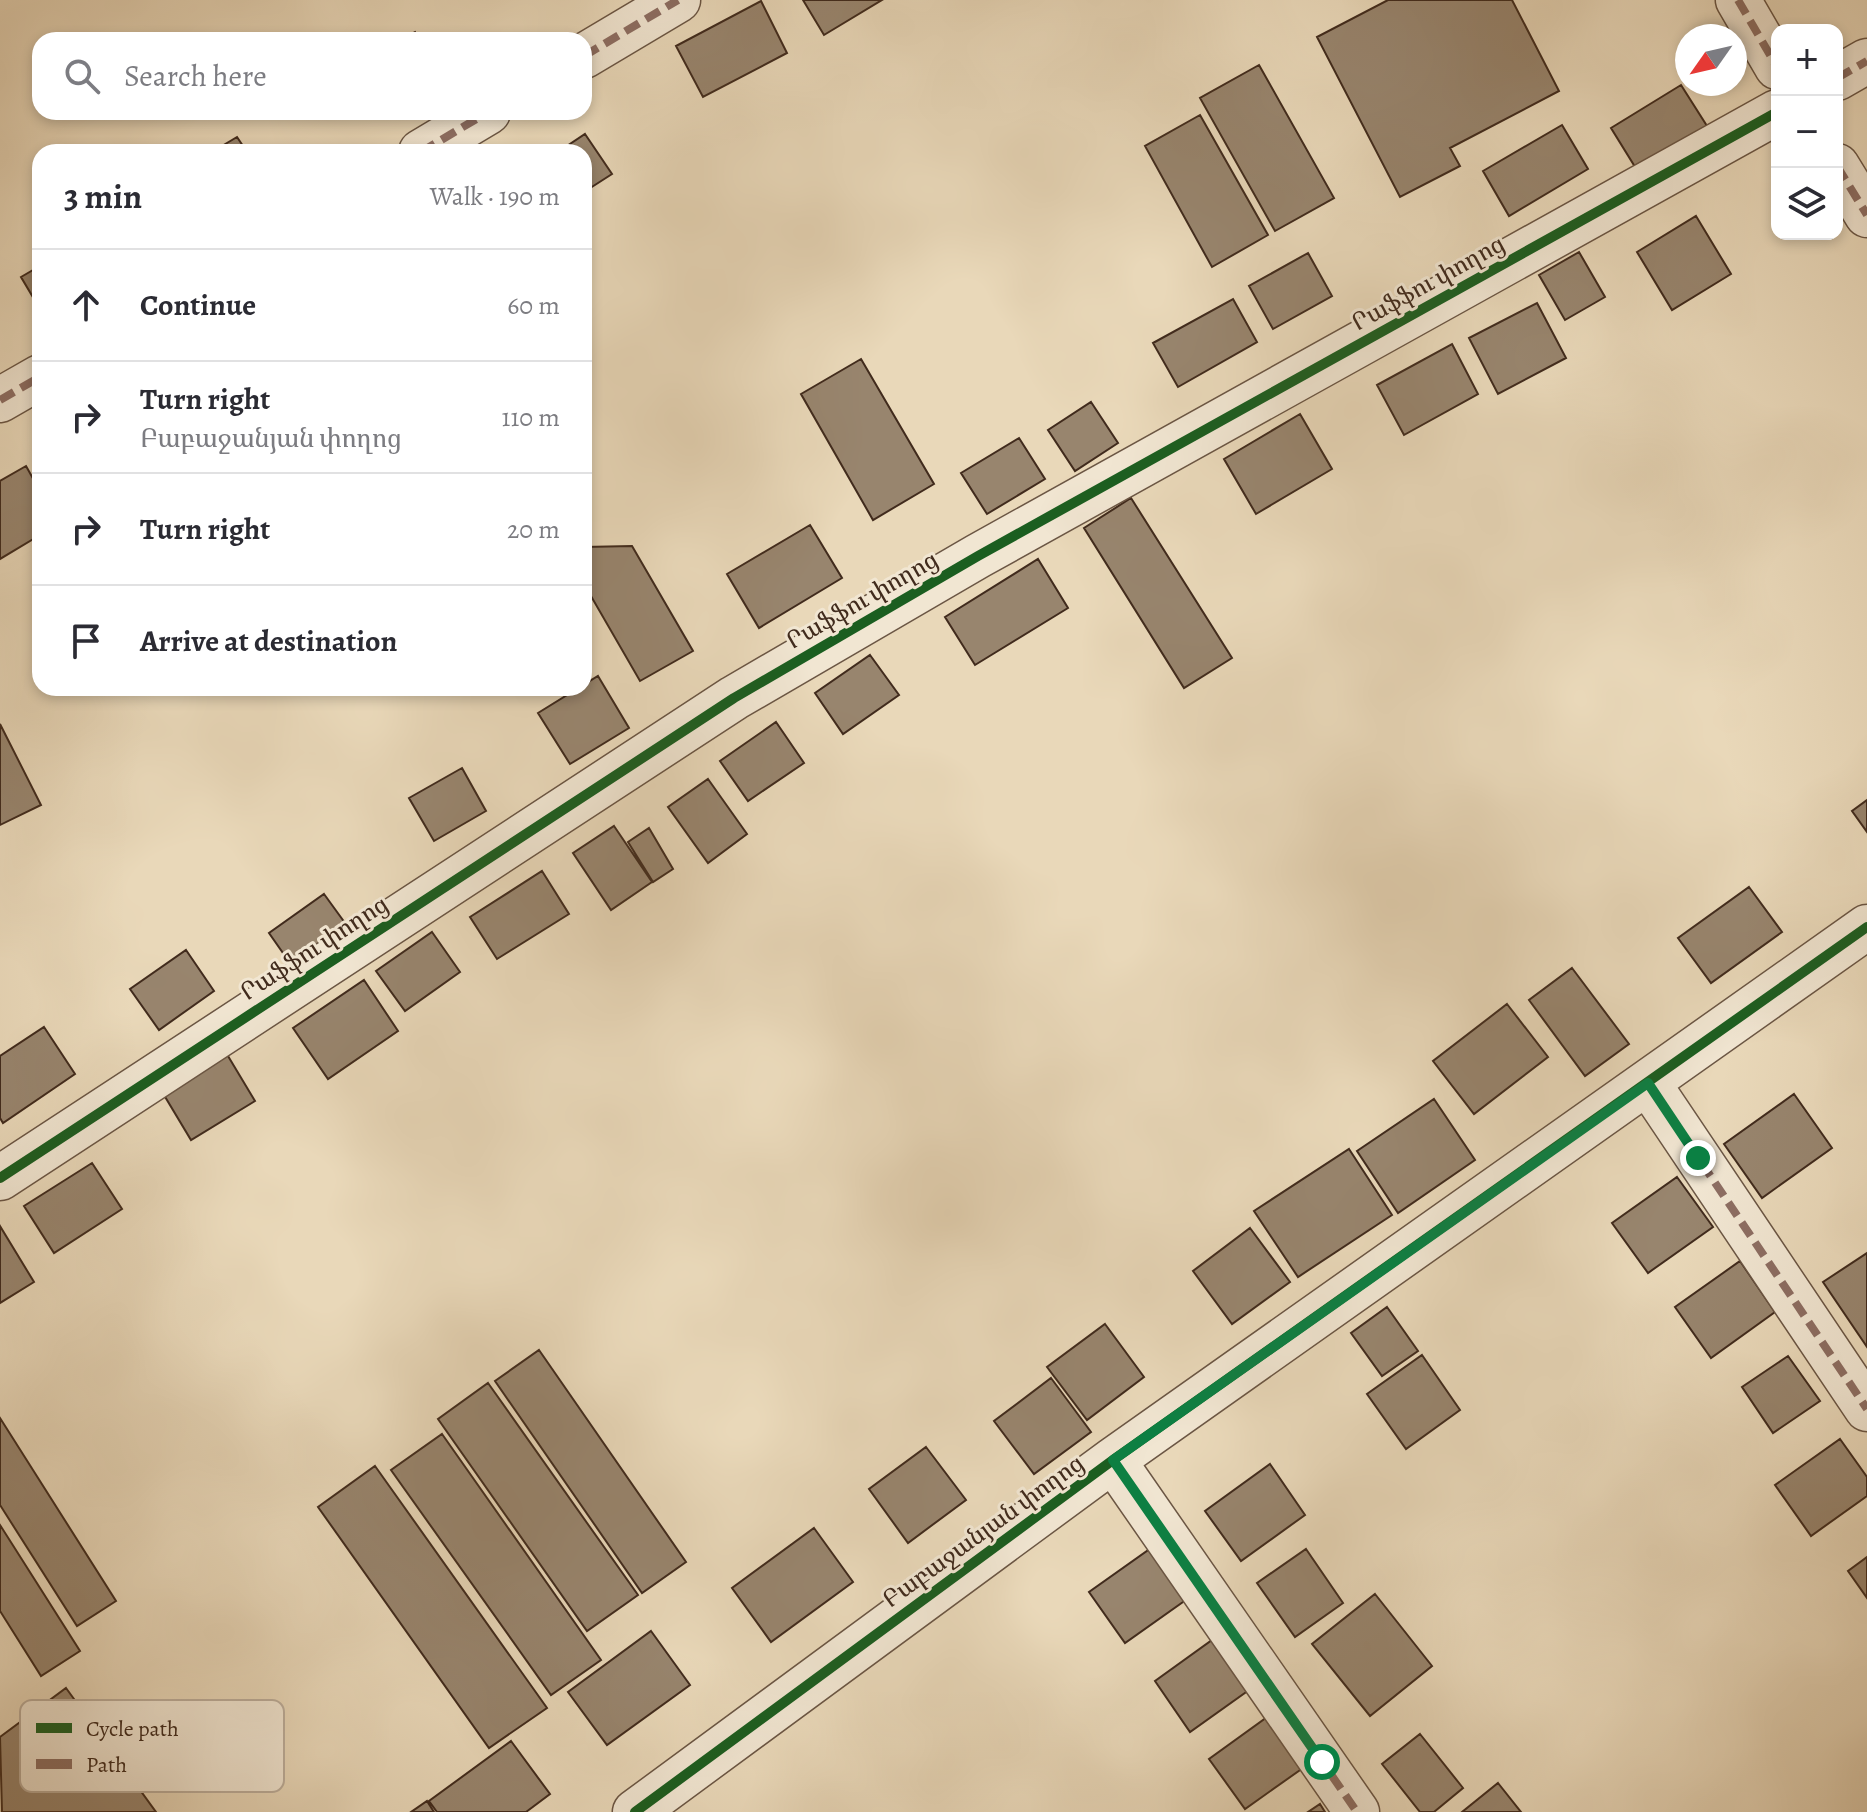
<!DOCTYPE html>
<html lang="en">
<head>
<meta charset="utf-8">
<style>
	:root { --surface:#fff; --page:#f2f2f3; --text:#2b2b33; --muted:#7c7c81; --line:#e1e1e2 }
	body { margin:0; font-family:Alegreya,"Noto Serif Armenian",serif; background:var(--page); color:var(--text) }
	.controls { position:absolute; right:24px; top:24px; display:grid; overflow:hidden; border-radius:16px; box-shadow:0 4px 12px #0003 }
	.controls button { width:72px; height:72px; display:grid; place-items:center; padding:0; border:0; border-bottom:2px solid var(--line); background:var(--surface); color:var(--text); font:40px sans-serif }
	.compass { position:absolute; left:1675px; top:24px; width:72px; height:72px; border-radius:50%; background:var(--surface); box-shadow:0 4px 12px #0003; rotate:236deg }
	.stop { position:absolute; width:24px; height:24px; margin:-18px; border:6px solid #0b8043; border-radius:50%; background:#fff }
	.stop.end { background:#0b8043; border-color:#fff; box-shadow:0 2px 8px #0008 }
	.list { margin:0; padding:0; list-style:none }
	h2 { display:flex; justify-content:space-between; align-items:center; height:104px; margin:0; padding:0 32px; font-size:34px }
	h2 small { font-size:26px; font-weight:400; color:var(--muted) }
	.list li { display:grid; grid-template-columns:52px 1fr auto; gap:24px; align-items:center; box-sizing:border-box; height:112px; padding:0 32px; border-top:2px solid var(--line) }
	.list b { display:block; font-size:30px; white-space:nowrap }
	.list p { margin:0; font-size:26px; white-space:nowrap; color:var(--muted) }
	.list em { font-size:26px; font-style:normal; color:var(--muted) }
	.icon { flex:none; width:44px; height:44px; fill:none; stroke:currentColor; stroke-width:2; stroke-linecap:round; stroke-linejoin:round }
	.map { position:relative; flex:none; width:1867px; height:1812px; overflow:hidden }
	.search { position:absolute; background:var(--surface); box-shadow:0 4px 12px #0003; left:32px; top:32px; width:560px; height:88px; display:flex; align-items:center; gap:20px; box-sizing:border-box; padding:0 28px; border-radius:24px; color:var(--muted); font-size:30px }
	.panel { position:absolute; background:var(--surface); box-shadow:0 4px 12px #0003; left:32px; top:144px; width:560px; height:552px; border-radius:24px }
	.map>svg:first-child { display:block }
</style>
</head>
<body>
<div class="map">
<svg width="1867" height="1812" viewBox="0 0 1867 1812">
	<rect width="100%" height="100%" fill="#e9d8b9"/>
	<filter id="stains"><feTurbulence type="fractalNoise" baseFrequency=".0025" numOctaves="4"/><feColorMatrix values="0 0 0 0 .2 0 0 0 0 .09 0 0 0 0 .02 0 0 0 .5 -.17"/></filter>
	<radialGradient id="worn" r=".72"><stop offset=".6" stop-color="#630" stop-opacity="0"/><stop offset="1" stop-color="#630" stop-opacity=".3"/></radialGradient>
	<path fill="#98856e" stroke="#412b1d" stroke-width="2" d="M803,0H882L824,35Z
		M1388,0H1512L1559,91L1450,148L1460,166L1400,197L1317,37Z
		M761,1L787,53L703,97L676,46Z
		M415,32L419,40H400Z
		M1259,65L1334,198L1275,231L1200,98Z
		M1681,85L1707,126L1637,170L1611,128Z
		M1200,115L1268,235L1212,267L1145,146Z
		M1562,125L1588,169L1509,216L1483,171Z
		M585,134L612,174L584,192V152H558Z
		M237,137L247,152H212Z
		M1696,216L1731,274L1672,310L1637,252Z
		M1579,252L1605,297L1565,320L1539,275Z
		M1308,253L1332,296L1273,329L1249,286Z
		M40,266V309L21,277Z
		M1233,299L1257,342L1178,387L1153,343Z
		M1537,303L1566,358L1498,394L1469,338Z
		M1452,344L1478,394L1404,435L1377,385Z
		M861,359L934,484L873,520L801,394Z
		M1091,402L1118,443L1075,471L1048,430Z
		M1300,414L1332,469L1256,514L1224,459Z
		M1019,438L1045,479L987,514L961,473Z
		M26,466L40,491V535L0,559V481Z
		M1131,498L1232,658L1184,688L1084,528Z
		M810,525L842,578L759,628L727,574Z
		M632,546L693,651L640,681L584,584V547Z
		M1038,559L1068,608L975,665L945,617Z
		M870,655L899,695L843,734L815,693Z
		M598,676L629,728L570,764L538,713Z
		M776,722L804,763L748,801L720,761Z
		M0,724L41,805L0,825Z
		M462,768L486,811L434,841L409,798Z
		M708,779L747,834L708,863L668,807Z
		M1867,800V832L1852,811Z
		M614,826L652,882L611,910L573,853Z
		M649,828L673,869L653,882L628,842Z
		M542,871L569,914L497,959L470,917Z
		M1749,887L1782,932L1711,983L1678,938Z
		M324,894L353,934L297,973L269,933Z
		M432,932L460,972L405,1011L376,971Z
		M186,950L214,991L159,1030L130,989Z
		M1572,968L1629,1044L1585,1076L1529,1000Z
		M364,980L398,1031L328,1079L293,1028Z
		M1507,1004L1548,1057L1474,1114L1433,1061Z
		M44,1027L75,1074L3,1123L0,1118V1056Z
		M225,1051L255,1101L191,1140L161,1090Z
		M1794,1094L1832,1148L1762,1198L1724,1144Z
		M1434,1099L1475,1160L1398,1213L1357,1151Z
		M1349,1149L1392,1215L1298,1277L1254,1211Z
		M92,1163L122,1209L54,1253L24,1206Z
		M1677,1177L1713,1227L1648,1273L1612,1223Z
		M0,1226L34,1282L0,1303Z
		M1250,1228L1290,1282L1232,1324L1193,1271Z
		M1867,1253V1347L1823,1282Z
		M1740,1261L1775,1312L1711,1358L1675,1307Z
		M1387,1307L1418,1351L1382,1376L1351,1333Z
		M1105,1324L1144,1377L1087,1420L1047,1367Z
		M539,1350L686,1562L642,1593L495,1381Z
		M1422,1355L1460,1410L1406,1449L1367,1394Z
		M1788,1356L1820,1401L1773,1433L1742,1387Z
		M1051,1378L1091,1432L1034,1474L994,1421Z
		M488,1383L638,1595L587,1631L438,1419Z
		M0,1418L116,1601L77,1626L0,1505Z
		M442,1434L601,1660L551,1695L391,1470Z
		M1840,1439L1867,1477V1496L1811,1536L1775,1485Z
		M926,1447L966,1500L908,1543L869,1489Z
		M1270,1464L1305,1515L1241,1561L1205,1511Z
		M375,1466L547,1708L489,1748L318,1507Z
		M0,1525L80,1651L41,1676L0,1611Z
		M814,1528L853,1582L771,1642L732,1588Z
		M1154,1546L1190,1597L1125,1643L1089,1592Z
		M1306,1549L1343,1603L1295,1637L1257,1583Z
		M1867,1557V1598L1848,1571Z
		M1375,1594L1432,1666L1370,1716L1312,1644Z
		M651,1631L690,1685L607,1745L568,1692Z
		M1219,1635L1256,1685L1190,1732L1155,1681Z
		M66,1688L156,1812H2L0,1737Z
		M1274,1712L1310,1763L1245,1809L1209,1759Z
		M1420,1734L1463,1788L1434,1812H1420L1382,1764Z
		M511,1741L550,1794L526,1812H437L429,1801Z
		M1498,1783L1521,1812H1462Z
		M427,1801L434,1812H411Z
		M1320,1804L1325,1812H1308Z"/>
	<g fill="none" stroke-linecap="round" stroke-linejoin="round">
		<defs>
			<path id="minor" d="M1738,0L1777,67
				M584,56L678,0
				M1837,78L1867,61
				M421,152L488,112
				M1837,166L1867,215
				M0,400L40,377
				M1648,1083L1867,1409
				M0,1178L734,698L978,556L1777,112
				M1113,1460L1357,1812
				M635,1812L1113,1460L1867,927"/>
		</defs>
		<use href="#minor" stroke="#6b5644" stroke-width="47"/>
		<use href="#minor" stroke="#f1e6d2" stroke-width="44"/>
		<path stroke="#8d6e63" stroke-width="8" stroke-dasharray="16 8" stroke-linecap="butt" d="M1738,0L1777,67
			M584,56L678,0
			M1837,78L1867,61
			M421,152L488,112
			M1837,166L1867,215
			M0,400L40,377
			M1648,1083L1867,1409
			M1113,1460L1357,1812"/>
		<defs>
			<path id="cycleway" d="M0,1178L734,698L978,556L1777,112
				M635,1812L1113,1460L1867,927"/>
		</defs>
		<use href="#cycleway" stroke="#f1e6d2" stroke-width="15"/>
		<use href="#cycleway" stroke="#1b5e20" stroke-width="10"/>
	</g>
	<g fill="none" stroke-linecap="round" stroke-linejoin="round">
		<path stroke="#0b8043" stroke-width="10" d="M1322,1762L1113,1460L1648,1083L1698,1158"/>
	</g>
	<g text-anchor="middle" stroke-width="6" stroke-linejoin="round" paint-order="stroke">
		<g font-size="24" fill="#412b1d" stroke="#f1e6d2">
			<text transform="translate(1428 283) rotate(-29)" y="8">Րաֆֆու փողոց</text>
			<text transform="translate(862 600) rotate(-30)" y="8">Րաֆֆու փողոց</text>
			<text transform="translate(314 948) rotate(-33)" y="8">Րաֆֆու փողոց</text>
			<text transform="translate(983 1531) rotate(-36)" y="8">Բաբաջանյան փողոց</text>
		</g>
	</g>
	<rect x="20" y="1700" width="264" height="92" rx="12" fill="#f1e6d2" stroke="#bcae9c" stroke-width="2"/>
	<rect x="36" y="1723" width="36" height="10" fill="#1b5e20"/>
	<rect x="36" y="1759" width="36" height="10" fill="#8d6e63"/>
	<g font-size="22" fill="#412b1d">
		<text x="86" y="1736">Cycle path</text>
		<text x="86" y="1772">Path</text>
	</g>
	<rect width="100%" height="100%" filter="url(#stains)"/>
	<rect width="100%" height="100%" fill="url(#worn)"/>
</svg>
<div class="controls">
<button>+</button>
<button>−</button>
<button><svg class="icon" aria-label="layers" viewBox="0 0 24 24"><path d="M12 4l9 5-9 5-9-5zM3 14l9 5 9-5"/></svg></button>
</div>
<svg class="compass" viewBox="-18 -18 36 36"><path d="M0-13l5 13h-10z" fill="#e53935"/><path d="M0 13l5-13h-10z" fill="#7c7c81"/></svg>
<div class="stop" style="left:1322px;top:1762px"></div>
<div class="stop end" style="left:1698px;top:1158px"></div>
<div class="search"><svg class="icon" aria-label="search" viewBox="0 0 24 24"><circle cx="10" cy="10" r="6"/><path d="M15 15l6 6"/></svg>Search here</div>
<section class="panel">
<h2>3 min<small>Walk · 190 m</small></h2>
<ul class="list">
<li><svg class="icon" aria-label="ahead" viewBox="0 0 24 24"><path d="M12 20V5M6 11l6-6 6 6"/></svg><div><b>Continue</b></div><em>60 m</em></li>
<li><svg class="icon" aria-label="right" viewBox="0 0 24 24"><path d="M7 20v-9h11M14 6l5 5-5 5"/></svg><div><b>Turn right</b><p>Բաբաջանյան փողոց</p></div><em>110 m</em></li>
<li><svg class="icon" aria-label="right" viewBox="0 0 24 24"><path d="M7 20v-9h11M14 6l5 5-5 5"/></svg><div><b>Turn right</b></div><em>20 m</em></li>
<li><svg class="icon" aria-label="arrive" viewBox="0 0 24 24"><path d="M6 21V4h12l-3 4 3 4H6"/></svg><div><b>Arrive at destination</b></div></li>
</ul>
</section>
</div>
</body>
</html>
